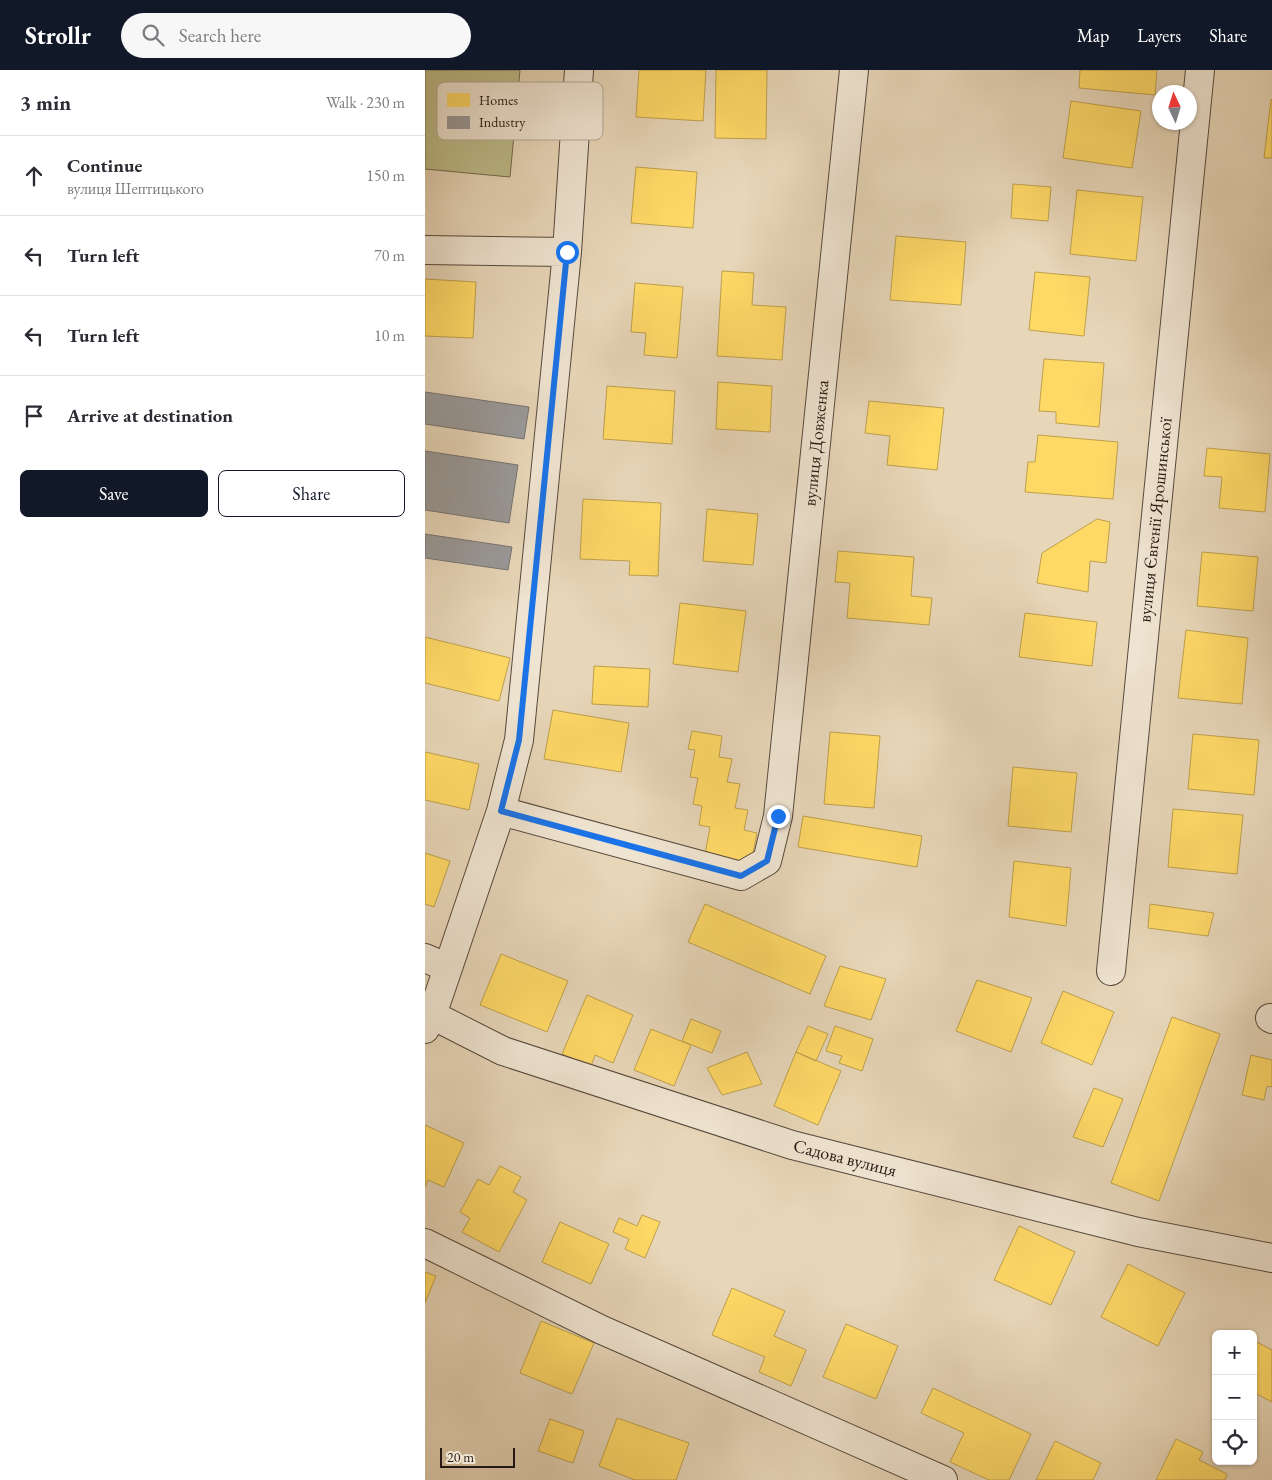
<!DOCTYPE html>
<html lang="en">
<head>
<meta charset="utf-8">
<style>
	:root { --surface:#fff; --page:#f7f7f7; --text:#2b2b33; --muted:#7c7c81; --line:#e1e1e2; --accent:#111827 }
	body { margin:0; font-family:"EB Garamond",serif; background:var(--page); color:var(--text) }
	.controls { position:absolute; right:15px; bottom:15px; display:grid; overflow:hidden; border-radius:8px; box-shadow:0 1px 4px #0004 }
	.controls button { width:45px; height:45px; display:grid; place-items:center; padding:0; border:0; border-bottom:1px solid var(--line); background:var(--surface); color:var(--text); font:25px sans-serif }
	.compass { position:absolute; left:727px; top:15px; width:45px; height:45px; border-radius:50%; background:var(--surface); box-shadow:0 1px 4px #0004; rotate:356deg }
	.scale { position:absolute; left:15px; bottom:12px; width:75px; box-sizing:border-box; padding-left:5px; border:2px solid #271a14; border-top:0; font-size:14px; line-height:18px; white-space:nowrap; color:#271a14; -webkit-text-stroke:4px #efe4d1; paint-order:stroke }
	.stop { position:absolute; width:15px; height:15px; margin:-11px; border:4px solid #1a73e8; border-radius:50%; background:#fff }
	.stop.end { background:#1a73e8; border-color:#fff; box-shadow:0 1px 5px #0008 }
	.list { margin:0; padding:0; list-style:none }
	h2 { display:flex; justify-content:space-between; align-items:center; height:65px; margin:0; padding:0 20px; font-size:21px }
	h2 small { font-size:16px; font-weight:400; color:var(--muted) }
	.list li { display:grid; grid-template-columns:32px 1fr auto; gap:15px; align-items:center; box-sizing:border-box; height:80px; padding:0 20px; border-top:1px solid var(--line) }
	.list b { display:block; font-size:19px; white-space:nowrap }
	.list p { margin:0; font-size:16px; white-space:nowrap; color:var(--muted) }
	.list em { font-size:16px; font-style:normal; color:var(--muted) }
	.actions { display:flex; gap:10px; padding:15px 20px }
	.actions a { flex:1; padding:11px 0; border:1px solid var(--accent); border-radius:8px; text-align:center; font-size:18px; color:var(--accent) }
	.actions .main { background:var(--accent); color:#fff }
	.icon { flex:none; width:28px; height:28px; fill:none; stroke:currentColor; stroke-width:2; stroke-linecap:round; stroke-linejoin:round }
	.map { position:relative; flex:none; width:847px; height:1410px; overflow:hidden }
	header { display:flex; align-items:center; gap:30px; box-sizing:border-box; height:70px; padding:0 25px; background:var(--accent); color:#fff }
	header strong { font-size:24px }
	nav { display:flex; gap:28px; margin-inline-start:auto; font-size:18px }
	.search { width:350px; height:45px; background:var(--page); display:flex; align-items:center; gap:12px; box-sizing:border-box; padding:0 18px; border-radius:28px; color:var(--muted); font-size:19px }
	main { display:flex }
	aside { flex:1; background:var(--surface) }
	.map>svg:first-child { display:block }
</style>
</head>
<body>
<header>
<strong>Strollr</strong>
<div class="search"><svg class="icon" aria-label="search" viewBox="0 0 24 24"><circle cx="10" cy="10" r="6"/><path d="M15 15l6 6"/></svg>Search here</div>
<nav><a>Map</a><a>Layers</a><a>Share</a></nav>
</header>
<main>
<aside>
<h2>3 min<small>Walk · 230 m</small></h2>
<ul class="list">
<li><svg class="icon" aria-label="ahead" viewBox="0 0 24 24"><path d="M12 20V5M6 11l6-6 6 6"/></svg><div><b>Continue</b><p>вулиця Шептицького</p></div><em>150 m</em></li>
<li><svg class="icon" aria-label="left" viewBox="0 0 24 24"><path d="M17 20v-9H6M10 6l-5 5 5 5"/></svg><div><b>Turn left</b></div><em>70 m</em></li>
<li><svg class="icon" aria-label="left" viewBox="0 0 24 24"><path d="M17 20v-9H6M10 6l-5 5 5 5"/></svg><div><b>Turn left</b></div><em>10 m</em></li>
<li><svg class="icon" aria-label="arrive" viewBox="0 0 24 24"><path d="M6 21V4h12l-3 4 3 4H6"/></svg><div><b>Arrive at destination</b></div></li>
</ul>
<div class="actions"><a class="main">Save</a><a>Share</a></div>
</aside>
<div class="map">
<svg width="847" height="1410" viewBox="0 0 847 1410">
	<rect width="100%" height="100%" fill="#e7d6b8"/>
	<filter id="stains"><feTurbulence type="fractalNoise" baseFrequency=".004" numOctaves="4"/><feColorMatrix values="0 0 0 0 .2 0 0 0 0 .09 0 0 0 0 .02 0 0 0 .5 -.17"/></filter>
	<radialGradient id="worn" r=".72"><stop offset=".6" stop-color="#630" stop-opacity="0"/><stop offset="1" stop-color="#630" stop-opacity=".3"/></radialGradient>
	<path fill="#bdbc8a" stroke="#726b4f" d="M0,0H95L85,107L0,99Z"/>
	<path fill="#ffd966" stroke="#bea04d" d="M214,0H281L278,51L211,47Z
		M291,0H342L341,69L290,68Z
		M655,0H732L730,25L654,18Z
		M846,29L847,30V88H839Z
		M646,31L716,41L707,98L638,88Z
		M211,97L272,102L268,158L206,153Z
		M588,114L626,117L623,151L586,148Z
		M652,120L718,127L711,191L645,184Z
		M471,166L541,172L536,235L465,230Z
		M297,201L329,203L327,235L361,237L357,290L292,286Z
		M610,202L665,207L659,266L604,260Z
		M0,209L51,212L48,268L0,266Z
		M210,213L258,217L252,288L219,285L221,263L206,262Z
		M619,289L679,293L674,357L631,353V342L614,341Z
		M293,312L347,316L345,362L291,359Z
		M182,316L250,321L247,374L178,369Z
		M444,331L519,338L512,400L462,395L465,366L440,363Z
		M613,365L693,372L688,429L600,422L603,392H610Z
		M782,378L845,384L840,442L794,438L797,407L779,406Z
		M158,429L236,433L233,506L204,505L205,491L155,489Z
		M282,439L333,444L328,495L278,491Z
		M672,449L685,452L681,493L665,491L663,522L612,513L617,483Z
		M413,481L489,487L486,526L507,528L504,555L422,548L425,513L410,512Z
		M777,482L833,487L828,541L772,536Z
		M255,533L321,541L313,602L248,594Z
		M600,543L672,552L667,596L594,587Z
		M761,560L823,568L817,634L753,628Z
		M0,567L85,588L74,631L0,613Z
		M169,596L225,599L223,637L167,634Z
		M128,640L204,653L196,702L119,689Z
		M267,661L297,666L294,687L307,689L302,712L315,714L310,738L323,740L319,760L332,763L326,793L280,784L285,757L274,755L277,736L268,734L273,708L265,707L270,680L263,679Z
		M405,662L455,666L449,738L399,734Z
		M768,664L834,670L829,725L763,719Z
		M0,682L54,694L44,740L0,730Z
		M588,697L652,703L646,762L583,756Z
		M748,739L818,745L812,804L743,797Z
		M378,746L497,766L492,797L373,777Z
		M0,783L25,791L9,837L0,834Z
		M589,791L646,798L641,856L584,847Z
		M280,834L401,886L385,924L263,872Z
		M725,834L789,843L783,866L723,858Z
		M76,884L143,911L122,962L55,935Z
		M415,896L461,909L446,950L399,936Z
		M552,910L607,928L586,982L531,961Z
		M638,921L689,942L667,995L616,973Z
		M162,925L208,945L188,993L170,985L166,996L137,984Z
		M747,947L795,964L734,1131L686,1113Z
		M266,949L296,961L287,983L257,971Z
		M383,956L403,964L391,991L371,982Z
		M410,956L448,969L437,1001L414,993L417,986L401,981Z
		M226,959L266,975L249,1016L209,1000Z
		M322,982L337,1014L297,1025L282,998Z
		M371,982L416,1001L393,1055L349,1036Z
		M826,985L847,990V1017L842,1016L839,1030L817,1025Z
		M669,1018L698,1029L678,1077L648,1067Z
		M0,1055L39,1073L19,1117L3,1110L0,1117Z
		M75,1096L96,1107L88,1122L102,1130L74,1182L37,1162L45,1148L35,1142L53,1109L64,1115Z
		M217,1145L235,1152L220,1188L200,1179L204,1169L188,1162L194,1148L212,1156Z
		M135,1152L184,1174L166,1214L117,1192Z
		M594,1156L650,1182L626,1235L569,1210Z
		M703,1194L760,1223L733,1276L676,1247Z
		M0,1202L11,1206L0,1233Z
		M307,1218L360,1241L349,1266L381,1280L366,1316L334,1302L340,1287L287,1265Z
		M116,1251L169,1273L147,1324L95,1303Z
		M421,1254L473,1276L451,1329L398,1307Z
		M828,1270L847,1280V1332L828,1322Z
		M508,1318L606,1364L584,1410H564L525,1392L539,1363L496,1343Z
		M192,1348L264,1373L251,1410H210L174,1396Z
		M125,1349L159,1361L148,1393L113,1381Z
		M751,1369L778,1382L774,1390L802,1404L800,1410H731Z
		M630,1371L676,1393L668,1410H611Z"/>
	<path fill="#999" stroke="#777371" d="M0,322L104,337L99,369L0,354Z
		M0,381L93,395L84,453L0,440Z
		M0,464L87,477L83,500L0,488Z"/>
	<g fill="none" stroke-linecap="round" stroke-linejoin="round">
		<defs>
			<path id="minor" d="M0,180L142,182
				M76,741L316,806L342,791L353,746L429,0
				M0,888L23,898
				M686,901L775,0
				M7,945L78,981L367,1075L713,1162L847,1188
				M845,948L847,949
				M0,959L7,945L23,898L76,741L94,670L142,182L154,0
				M0,1173L177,1260L518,1410"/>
		</defs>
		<use href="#minor" stroke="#57493d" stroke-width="30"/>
		<use href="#minor" stroke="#efe4d1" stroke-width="28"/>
	</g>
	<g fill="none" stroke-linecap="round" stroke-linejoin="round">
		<path stroke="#1a73e8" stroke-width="6" d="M142,182L94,670L76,741L316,806L342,791L353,746"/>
	</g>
	<g text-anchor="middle" stroke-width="5" stroke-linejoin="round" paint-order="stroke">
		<g font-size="18" fill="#271a14" stroke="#efe4d1">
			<text transform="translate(391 373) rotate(-84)" y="6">вулиця Довженка</text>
			<text transform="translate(730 450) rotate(-84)" y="6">вулиця Євгенії Ярошинської</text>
			<text transform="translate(420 1088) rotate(14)" y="6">Садова вулиця</text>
		</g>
	</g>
	<rect x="12" y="12" width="166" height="58" rx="8" fill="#efe4d1" stroke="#b3a798" stroke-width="1"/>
	<rect x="22" y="23" width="23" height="14" fill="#ffd966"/>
	<rect x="22" y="46" width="23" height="13" fill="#999"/>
	<g font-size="14" fill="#271a14">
		<text x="54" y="35">Homes</text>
		<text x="54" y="57">Industry</text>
	</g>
	<rect width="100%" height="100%" filter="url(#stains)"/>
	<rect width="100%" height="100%" fill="url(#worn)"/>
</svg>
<div class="controls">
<button>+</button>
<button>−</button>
<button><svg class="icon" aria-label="locate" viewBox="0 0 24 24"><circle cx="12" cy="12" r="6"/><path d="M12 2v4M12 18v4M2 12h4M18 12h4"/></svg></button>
</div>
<svg class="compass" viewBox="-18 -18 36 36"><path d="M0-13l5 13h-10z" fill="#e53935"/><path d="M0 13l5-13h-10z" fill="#7c7c81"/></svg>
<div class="scale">20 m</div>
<div class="stop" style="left:142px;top:182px"></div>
<div class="stop end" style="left:353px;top:746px"></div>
</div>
</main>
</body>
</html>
